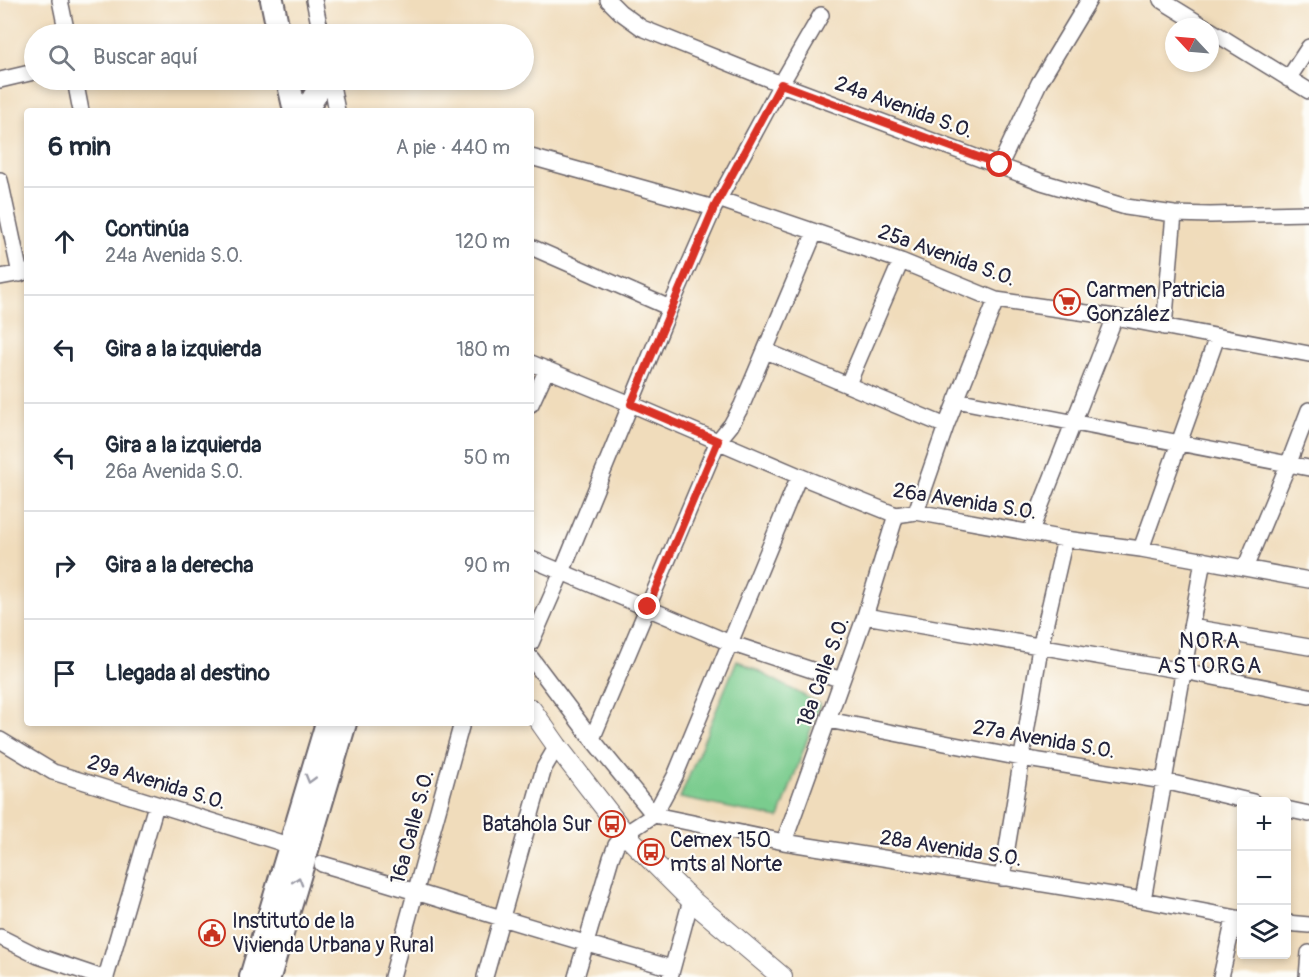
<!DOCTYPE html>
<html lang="es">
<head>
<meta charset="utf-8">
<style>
	:root { --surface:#fff; --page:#f2f2f3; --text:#1f2937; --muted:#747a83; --line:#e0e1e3 }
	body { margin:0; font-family:Pangolin,sans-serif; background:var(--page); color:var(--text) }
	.controls { position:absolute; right:18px; bottom:18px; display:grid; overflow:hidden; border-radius:6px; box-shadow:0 3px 9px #0003 }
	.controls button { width:54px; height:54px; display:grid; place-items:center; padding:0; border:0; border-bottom:2px solid var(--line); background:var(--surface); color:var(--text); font:30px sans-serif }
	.compass { position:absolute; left:1165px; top:18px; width:54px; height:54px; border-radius:50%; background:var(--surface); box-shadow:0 3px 9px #0003; rotate:296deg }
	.stop { position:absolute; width:18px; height:18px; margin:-14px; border:4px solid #d93025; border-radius:50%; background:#fff }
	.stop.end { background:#d93025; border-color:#fff; box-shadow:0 2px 6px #0008 }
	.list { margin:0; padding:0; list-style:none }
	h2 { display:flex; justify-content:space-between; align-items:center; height:78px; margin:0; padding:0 24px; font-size:26px }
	h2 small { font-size:20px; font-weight:400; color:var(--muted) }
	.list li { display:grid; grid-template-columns:39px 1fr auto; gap:18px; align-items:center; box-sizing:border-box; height:108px; padding:0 24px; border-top:2px solid var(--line) }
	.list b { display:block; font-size:22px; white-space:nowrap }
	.list p { margin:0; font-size:20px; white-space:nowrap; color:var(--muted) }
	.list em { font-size:20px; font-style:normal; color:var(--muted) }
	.icon { flex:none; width:33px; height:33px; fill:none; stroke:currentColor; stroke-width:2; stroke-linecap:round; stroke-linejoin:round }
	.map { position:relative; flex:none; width:1309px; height:977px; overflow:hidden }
	.search { position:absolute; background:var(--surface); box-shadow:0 3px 9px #0003; left:24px; top:24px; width:510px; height:66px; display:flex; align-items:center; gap:15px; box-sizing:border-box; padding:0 21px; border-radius:33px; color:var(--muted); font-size:22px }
	.panel { position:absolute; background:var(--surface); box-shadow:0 3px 9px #0003; left:24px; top:108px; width:510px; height:618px; border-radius:6px }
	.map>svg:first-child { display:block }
</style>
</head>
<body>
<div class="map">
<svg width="1309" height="977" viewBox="0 0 1309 977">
	<rect width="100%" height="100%" fill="#fdfcf7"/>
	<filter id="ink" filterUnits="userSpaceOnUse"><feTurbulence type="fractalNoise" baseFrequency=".0167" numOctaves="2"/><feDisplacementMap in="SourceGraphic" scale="12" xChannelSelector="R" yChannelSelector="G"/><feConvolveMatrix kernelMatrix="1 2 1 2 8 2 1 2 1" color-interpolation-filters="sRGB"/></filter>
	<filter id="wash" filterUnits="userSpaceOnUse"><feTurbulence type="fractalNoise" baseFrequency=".008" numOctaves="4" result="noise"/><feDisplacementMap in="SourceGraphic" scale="24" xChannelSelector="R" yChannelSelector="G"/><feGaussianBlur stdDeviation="1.35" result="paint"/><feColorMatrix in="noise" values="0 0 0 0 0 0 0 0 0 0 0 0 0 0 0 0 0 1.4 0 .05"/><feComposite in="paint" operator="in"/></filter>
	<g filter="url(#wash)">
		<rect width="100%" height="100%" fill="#f0dcbb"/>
		<path fill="#7acc8e" stroke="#4e7764" stroke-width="1.5" d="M737,660L820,704L779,818L680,798Z"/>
	</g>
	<g filter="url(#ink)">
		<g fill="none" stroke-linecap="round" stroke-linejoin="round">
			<defs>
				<path id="minor" d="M60,0L67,34
					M314,0L321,34
					M608,0L620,12L642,28L781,84L1042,182L1126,207L1174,214L1210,215L1309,213
					M1161,0L1205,27
					M1210,30L1309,91
					M1288,79L1309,47
					M0,80L34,72
					M75,80L81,111
					M331,80L337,111
					M531,157L714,208
					M1000,165L1039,83L1089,0
					M0,180L20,274
					M718,199L901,261L996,300L1115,317L1309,354
					M531,247L670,308
					M0,277L27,272
					M1164,327L1174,214
					M766,351L946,426
					M531,363L631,404L799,476L896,515L916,512L1065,539L1141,549L1309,580
					M848,384L901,261
					M956,400L1309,468
					M531,404L547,369
					M916,512L946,426L996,300
					M1030,533L1115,317
					M1141,549L1217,337
					M531,559L730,643L842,680
					M1245,568L1288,465L1309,410
					M865,616L1183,671L1309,696
					M1191,627L1309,647
					M531,643L562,572L670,308L714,208L781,84L821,15
					M531,658L592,739L654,815
					M828,720L1021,758L1164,781L1253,802
					M592,739L718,441L731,425L742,405L815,232
					M0,740L53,772L298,848
					M1286,809L1309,814
					M654,815L784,842L1143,900L1242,919
					M784,842L865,616L896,515
					M322,864C439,898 555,936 672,968
					M1002,878L1040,648L1065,539
					M1143,900L1203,560
					M1286,923L1309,925
					M0,937L38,956L100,977
					M106,977L156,805
					M392,977L462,723
					M485,977L544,768L557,746
					M576,977L611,858L616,845L625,834L654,815L675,776L799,476
					M670,977L691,900
					M1221,977L1234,919
					M1307,977L1309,953"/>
				<path id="major" d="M531,709L557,746L625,834L691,900L782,977"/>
				<path id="highway" d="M272,0L279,34
					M288,80L295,111
					M306,111L324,80
					M251,977L327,723
					M269,977L345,723"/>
			</defs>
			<use href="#minor" stroke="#6a6368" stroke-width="18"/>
			<use href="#major" stroke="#6a6368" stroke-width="22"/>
			<use href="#highway" stroke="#6a6368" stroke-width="26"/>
			<use href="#minor" stroke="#fff" stroke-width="15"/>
			<use href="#major" stroke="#fff" stroke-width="20"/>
			<use href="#highway" stroke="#fff" stroke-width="22"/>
		</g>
		<defs><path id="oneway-chevron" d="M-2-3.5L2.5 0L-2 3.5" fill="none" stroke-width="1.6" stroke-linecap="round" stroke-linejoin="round" transform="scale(1.5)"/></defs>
		<g stroke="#9c9ca7">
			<use href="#oneway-chevron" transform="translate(310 779) rotate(106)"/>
			<use href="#oneway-chevron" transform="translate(298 881) rotate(-73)"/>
		</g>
	</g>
	<g fill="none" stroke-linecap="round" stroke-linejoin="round" filter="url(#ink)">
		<path stroke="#d93025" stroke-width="8" d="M648,607L718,441L631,404L714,208L781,84L1000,165"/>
	</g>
	<defs>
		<symbol id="supermarket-ring" viewBox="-11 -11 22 22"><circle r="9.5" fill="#fdfcf7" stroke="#c8321e" stroke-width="1.5"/><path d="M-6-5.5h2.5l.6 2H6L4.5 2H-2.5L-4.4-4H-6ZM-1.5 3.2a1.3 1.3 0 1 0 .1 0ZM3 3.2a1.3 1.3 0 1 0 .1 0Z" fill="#c8321e"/></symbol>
		<symbol id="bus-ring" viewBox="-11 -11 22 22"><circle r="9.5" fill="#fdfcf7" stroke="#c8321e" stroke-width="1.5"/><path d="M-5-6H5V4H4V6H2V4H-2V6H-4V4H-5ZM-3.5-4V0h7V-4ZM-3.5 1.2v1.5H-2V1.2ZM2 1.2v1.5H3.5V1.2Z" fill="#c8321e"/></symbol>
		<symbol id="civic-ring" viewBox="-11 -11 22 22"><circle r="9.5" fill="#fdfcf7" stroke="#c8321e" stroke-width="1.5"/><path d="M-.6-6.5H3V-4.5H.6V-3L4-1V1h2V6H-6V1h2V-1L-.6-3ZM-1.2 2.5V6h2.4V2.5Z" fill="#c8321e"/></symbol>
	</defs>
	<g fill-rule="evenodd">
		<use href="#supermarket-ring" x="1052" y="287" width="30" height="30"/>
		<use href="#bus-ring" x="597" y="809" width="30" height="30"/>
		<use href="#bus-ring" x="636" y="837" width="30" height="30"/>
		<use href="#civic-ring" x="197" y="918" width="30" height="30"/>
	</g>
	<g text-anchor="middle" stroke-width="4.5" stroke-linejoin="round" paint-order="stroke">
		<g font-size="21" fill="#22223b" stroke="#fdfcf7">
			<text transform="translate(904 107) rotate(20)" y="7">24a Avenida S.O.</text>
			<text transform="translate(947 255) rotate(20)" y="7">25a Avenida S.O.</text>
			<text transform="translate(965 501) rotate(9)" y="7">26a Avenida S.O.</text>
			<text transform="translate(823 672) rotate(-70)" y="7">18a Calle S.O.</text>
			<text transform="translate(1044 739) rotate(10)" y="7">27a Avenida S.O.</text>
			<text transform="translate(157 782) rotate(17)" y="7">29a Avenida S.O.</text>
			<text transform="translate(412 827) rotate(-75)" y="7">16a Calle S.O.</text>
			<text transform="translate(951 848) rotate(9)" y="7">28a Avenida S.O.</text>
		</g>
		<g font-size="21" fill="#22223b" stroke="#fdfcf7" text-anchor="start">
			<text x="1086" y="297">Carmen Patricia<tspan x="1086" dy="24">González</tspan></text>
			<text x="592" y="831" text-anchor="end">Batahola Sur</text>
			<text x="670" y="847">Cemex 150<tspan x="670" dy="24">mts al Norte</tspan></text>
			<text x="232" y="928">Instituto de la<tspan x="232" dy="24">Vivienda Urbana y Rural</tspan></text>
		</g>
		<g font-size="22" letter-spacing="1.5" fill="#22223b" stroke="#fdfcf7">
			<text x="1210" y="648">NORA<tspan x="1210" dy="25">ASTORGA</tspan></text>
		</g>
	</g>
</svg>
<div class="controls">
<button>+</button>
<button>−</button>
<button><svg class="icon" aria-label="layers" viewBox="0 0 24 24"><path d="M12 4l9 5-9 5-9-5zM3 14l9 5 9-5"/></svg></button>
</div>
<svg class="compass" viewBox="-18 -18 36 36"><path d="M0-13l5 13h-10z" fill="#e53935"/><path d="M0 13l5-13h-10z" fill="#747a83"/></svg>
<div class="stop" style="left:1000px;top:165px"></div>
<div class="stop end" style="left:648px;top:607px"></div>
<div class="search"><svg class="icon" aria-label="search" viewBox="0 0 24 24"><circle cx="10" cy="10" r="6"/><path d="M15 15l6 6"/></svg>Buscar aquí</div>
<section class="panel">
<h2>6 min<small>A pie · 440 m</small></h2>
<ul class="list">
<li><svg class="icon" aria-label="ahead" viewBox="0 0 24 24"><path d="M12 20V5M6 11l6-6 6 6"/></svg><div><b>Continúa</b><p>24a Avenida S.O.</p></div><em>120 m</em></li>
<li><svg class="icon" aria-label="left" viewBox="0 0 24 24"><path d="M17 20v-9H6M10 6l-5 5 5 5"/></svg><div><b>Gira a la izquierda</b></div><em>180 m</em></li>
<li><svg class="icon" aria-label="left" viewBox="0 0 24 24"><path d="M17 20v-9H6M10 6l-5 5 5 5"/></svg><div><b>Gira a la izquierda</b><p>26a Avenida S.O.</p></div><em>50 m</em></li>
<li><svg class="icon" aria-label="right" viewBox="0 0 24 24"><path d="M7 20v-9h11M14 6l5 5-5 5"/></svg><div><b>Gira a la derecha</b></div><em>90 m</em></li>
<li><svg class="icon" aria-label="arrive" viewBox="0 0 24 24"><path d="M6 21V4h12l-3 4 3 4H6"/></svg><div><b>Llegada al destino</b></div></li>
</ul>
</section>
</div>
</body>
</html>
